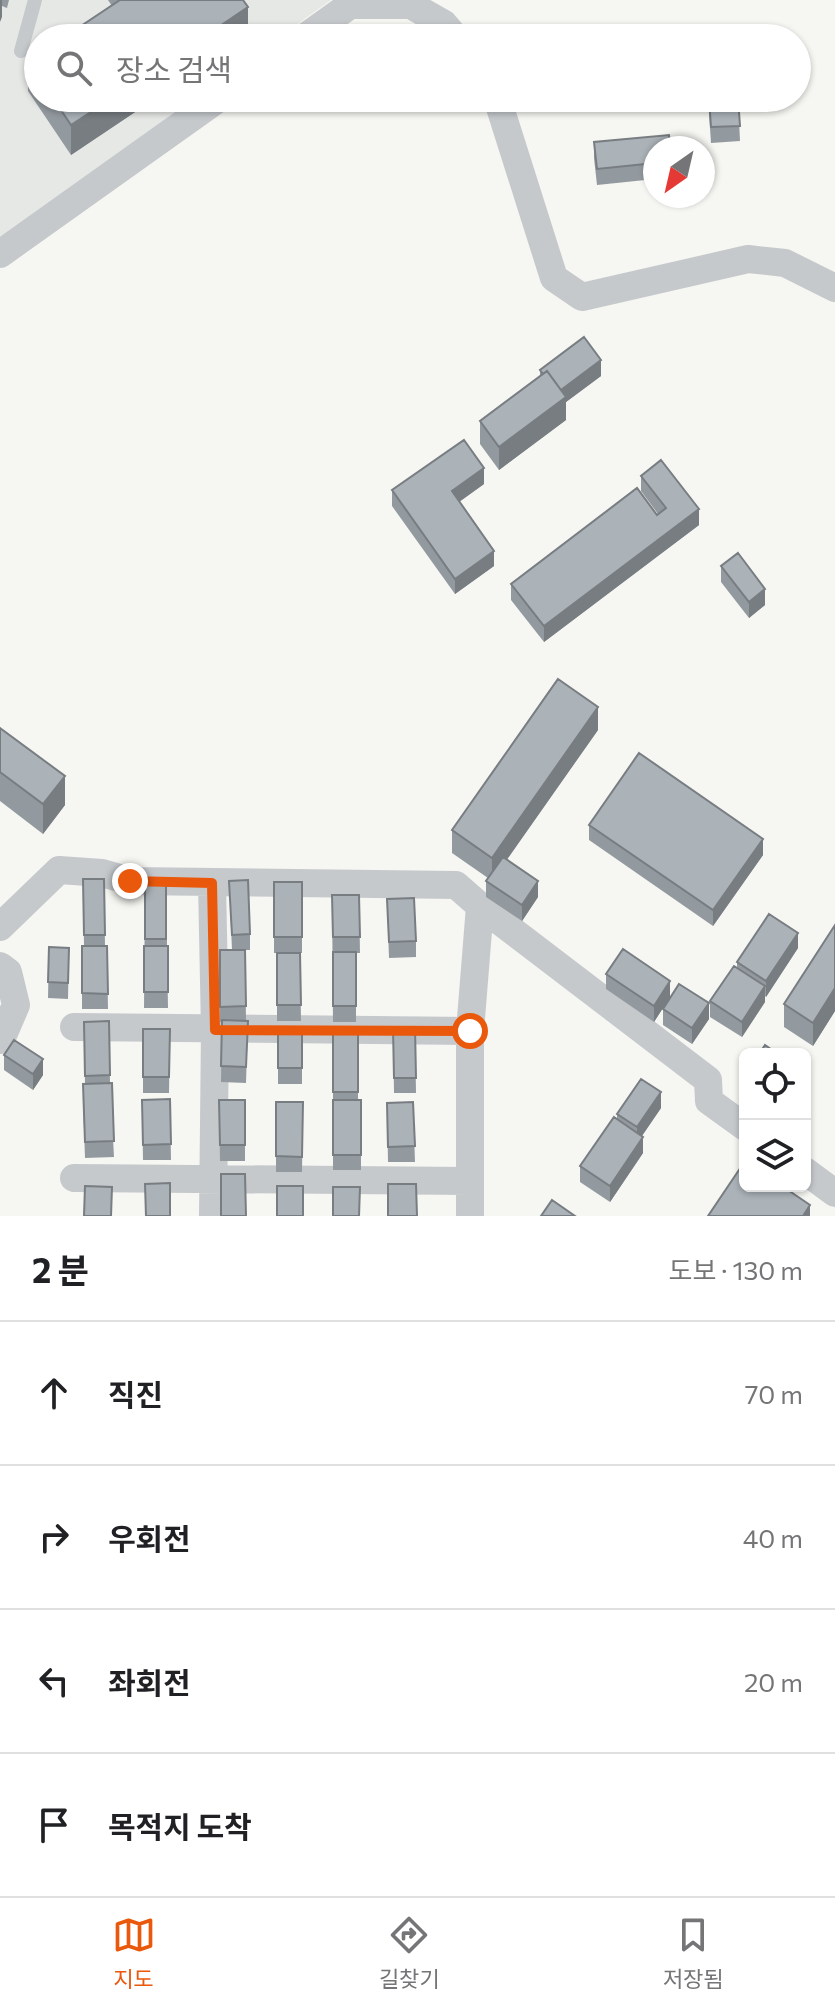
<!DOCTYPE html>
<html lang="ko">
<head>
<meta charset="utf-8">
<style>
	:root { --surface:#fff; --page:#f6f6f6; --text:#202124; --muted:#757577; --line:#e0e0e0; --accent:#ea580c }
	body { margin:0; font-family:Commissioner,"Noto Sans KR",sans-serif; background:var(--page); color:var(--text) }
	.controls { position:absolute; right:24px; bottom:24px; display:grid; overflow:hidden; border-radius:12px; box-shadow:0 2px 6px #0004 }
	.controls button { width:72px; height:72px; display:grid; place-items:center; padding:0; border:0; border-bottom:2px solid var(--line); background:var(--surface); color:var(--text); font:40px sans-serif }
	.compass { position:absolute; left:643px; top:136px; width:72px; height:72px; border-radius:50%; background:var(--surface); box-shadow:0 2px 6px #0004; rotate:214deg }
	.stop { position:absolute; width:24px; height:24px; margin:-18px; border:6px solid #ea580c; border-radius:50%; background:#fff }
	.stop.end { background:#ea580c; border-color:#fff; box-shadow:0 2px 8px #0008 }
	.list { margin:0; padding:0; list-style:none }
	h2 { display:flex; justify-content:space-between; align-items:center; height:104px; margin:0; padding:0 32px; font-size:34px }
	h2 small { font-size:26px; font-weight:400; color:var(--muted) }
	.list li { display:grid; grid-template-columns:52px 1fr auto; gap:24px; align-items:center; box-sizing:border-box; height:144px; padding:0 32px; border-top:2px solid var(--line) }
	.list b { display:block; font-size:30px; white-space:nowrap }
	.list em { font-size:26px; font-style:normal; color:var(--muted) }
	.icon { flex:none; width:44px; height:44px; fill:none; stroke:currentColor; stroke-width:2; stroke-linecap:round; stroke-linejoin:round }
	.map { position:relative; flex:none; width:835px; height:1216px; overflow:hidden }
	.search { position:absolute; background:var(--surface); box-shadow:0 2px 6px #0004; left:24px; right:24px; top:24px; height:88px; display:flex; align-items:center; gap:20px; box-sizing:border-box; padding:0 28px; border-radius:44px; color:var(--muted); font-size:30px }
	.sheet { height:680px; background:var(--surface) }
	nav { display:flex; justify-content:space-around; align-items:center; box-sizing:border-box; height:112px; border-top:2px solid var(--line); background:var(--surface); font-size:22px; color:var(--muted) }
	nav a { display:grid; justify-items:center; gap:4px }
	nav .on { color:var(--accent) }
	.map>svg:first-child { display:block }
</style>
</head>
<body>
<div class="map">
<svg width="835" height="1216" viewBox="0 0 835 1216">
	<rect width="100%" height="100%" fill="#f6f6f2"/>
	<path fill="#e6e8e6" d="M0,0H331L278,38H38V98H196L0,241Z"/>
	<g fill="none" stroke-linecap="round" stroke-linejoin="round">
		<path stroke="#c6c9cc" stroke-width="14" d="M21,51L35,0"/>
		<path stroke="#c6c9cc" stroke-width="28" d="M304,38L350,5H411L444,24L456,38
			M497,98L554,278L582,297L748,259L785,263L835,288
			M0,254L219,98
			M212,883L215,1030L213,1216
			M480,906L708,1080L709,1101L745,1127
			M0,927L59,870L102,873L130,881L456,885L480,906L470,1031V1216
			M0,966L8,972L16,1005L1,1040
			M74,1027L470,1031
			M805,1171L835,1193
			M74,1178L469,1181"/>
	</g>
	<path fill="#939a9f" d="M0,0H9L7,8L2,6V17Z
		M108,0H243L248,37L246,38H63L112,6Z
		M38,55V98H156L71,155L28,91V61Z
		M708,98H738L740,141L711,143Z
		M594,142L655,148V179L597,185L594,158Z
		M540,370L601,376L566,402V420L499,470L480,444V421L540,376Z
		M641,476L699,525L544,642L511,600V584L658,514L641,491Z
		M484,484L459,502L494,566L455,594L392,506V490Z
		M721,566L765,605L749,618L721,582Z
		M0,728L65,805L43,834L0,801Z
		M598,730L506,860L538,897L522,921L486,897V881L488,878L452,853V830Z
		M589,825L763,855L713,926L589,840Z
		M83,879H104L105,946H107L108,1009H82V946H84Z
		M145,881H166L168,1008H144Z
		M229,881L250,934V950H245L246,1020L248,1021L246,1083L221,1082L222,1022H220V950H232Z
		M274,882H302V953H300L301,1021H277V953H293H274Z
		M332,895H359L360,953H356V1022H333Z
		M387,899L416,941V957L389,958Z
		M835,925V1011L813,1046L784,1027V1004Z
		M49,947L69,948L68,999L48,998Z
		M798,948L766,997L765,996V1002L742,1037L710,1017V1001L737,968V962Z
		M606,974L670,997L654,1022L606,989Z
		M663,1009L709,1019L692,1044L663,1025Z
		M109,1021L110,1083L114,1157L85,1158L83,1100L85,1084L84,1022Z
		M333,1027H358V1100H361V1170H333Z
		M415,1027L416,1093H394L393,1028Z
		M143,1029H170L169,1093H143Z
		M278,1029H302V1084H278Z
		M4,1055L43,1075L33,1090L4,1070Z
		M170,1099L171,1160H143L142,1100Z
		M219,1100H245V1161H220Z
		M276,1102H303L302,1172H276Z
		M413,1102L415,1162H388L387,1103Z
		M661,1108L642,1136L643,1153L610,1202L580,1182V1166L617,1119V1114Z"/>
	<path fill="#787d82" d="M0,0H2V17L0,22Z
		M248,7V37L246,38H202Z
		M112,98H156L71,155V125Z
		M601,360V376L566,402V420L499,470V447L557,392Z
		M484,468V484L452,507V491Z
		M699,509V525L544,642V626Z
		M494,551V566L455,594V579Z
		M765,589V605L749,618V602Z
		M598,707V730L492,881V858Z
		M65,776V805L43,834V804Z
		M763,839V855L713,926V910Z
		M538,881V897L522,921V905Z
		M798,933V948L766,997V981Z
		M670,981V997L654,1022V1006Z
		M765,986V1002L742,1037V1022Z
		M835,988V1011L813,1046V1023Z
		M709,1003V1019L692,1044V1028Z
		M43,1059V1075L33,1090V1074Z
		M661,1092V1108L637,1143V1127Z
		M643,1137V1153L610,1202V1186Z
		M810,1205V1216H803Z"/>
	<path fill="#abb3b9" stroke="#787d82" stroke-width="2" d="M120,0H243L248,7L202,38H63Z
		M661,28L662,38H607L606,29Z
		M38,55V76L28,61Z
		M53,98H112L71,125Z
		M709,98H738L740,126L711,127Z
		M669,135L670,148H655V163L597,169L594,142Z
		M584,337L601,360L561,390L547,371L543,374L540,370Z
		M547,371L566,397L499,447L480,421Z
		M464,440L484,468L452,491L494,551L455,579L392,490Z
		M661,460L699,509L544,626L511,584L637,488L657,515L666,508L641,476Z
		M738,553L765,589L749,602L721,566Z
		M558,679L598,707L492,858L452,830Z
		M0,728L65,776L43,804L0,772Z
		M639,753L763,839L713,910L589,825Z
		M503,857L538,881L522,905L486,881Z
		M83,879H104L105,935H84Z
		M248,880L250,934L232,935L229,881Z
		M145,881H166V939H145Z
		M274,882H302V937H274Z
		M332,895H359L360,937H333Z
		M414,898L416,941L389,942L387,899Z
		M769,914L798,933L766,981L737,962Z
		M835,925V988L813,1023L784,1004Z
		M82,946H107L108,994L82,993Z
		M144,946H168V992H144Z
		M49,947L69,948L68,983L48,982Z
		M623,949L670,981L654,1006L606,974Z
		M220,950H245L246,1006L220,1007Z
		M333,952H356V1006H333Z
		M277,953H300L301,1005H277Z
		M734,966L765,986L742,1022L710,1001Z
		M679,984L709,1003L692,1028L663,1009Z
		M222,1020L248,1021L246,1067L221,1066Z
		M109,1021L110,1075L85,1076L84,1022Z
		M333,1027H358V1092H333Z
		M415,1027L416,1078H394L393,1028Z
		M143,1029H170L169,1077H143Z
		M278,1029H302V1068H278Z
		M14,1040L43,1059L33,1074L4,1055Z
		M765,1045L778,1054H759Z
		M641,1079L661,1092L637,1127L617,1114Z
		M112,1083L114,1141L85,1142L83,1084Z
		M170,1099L171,1144L143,1145L142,1100Z
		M219,1100H245V1145H220Z
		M333,1100H361V1155H333Z
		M276,1102H303L302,1157L276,1156Z
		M413,1102L415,1146L388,1147L387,1103Z
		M614,1117L643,1137L610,1186L580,1166Z
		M745,1161V1186H782L810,1205L803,1216H708Z
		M221,1174H245L246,1216H221Z
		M170,1183V1216H146L145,1184Z
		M388,1184H416L417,1216H388Z
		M85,1186L112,1187L111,1216H84Z
		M277,1186H303V1216H277Z
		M333,1187H360L359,1216H333Z
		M552,1200L575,1216H541Z"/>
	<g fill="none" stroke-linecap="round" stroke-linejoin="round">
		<path stroke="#ea580c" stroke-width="10" d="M130,881L212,883L215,1030L470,1031"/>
	</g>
</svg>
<div class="controls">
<button><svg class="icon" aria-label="locate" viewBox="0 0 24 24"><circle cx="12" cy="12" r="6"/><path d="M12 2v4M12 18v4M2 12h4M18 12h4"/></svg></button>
<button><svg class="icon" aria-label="layers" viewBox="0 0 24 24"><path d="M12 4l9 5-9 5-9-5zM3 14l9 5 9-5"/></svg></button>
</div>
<svg class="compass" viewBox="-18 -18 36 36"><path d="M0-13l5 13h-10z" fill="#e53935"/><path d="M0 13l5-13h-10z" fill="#757577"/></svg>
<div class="stop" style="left:470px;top:1031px"></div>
<div class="stop end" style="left:130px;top:881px"></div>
<div class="search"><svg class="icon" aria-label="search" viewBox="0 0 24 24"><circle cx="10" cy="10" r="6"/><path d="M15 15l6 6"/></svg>장소 검색</div>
</div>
<section class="sheet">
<h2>2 분<small>도보 · 130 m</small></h2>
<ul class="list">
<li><svg class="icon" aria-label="ahead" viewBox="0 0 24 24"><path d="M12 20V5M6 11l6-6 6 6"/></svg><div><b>직진</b></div><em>70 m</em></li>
<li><svg class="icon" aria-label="right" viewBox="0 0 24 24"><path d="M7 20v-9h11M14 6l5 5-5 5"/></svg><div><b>우회전</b></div><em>40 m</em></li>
<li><svg class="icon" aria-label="left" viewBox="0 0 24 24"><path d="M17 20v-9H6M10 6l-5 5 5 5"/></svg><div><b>좌회전</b></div><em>20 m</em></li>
<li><svg class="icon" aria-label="arrive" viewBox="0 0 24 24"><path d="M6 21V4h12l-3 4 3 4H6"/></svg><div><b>목적지 도착</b></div></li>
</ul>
</section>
<nav>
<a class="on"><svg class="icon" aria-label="map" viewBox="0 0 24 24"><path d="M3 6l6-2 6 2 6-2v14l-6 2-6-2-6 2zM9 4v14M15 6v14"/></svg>지도</a>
<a><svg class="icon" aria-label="directions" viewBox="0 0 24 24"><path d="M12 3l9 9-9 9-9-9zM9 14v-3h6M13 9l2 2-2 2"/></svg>길찾기</a>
<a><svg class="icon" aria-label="saved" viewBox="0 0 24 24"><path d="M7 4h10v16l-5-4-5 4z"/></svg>저장됨</a>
</nav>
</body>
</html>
